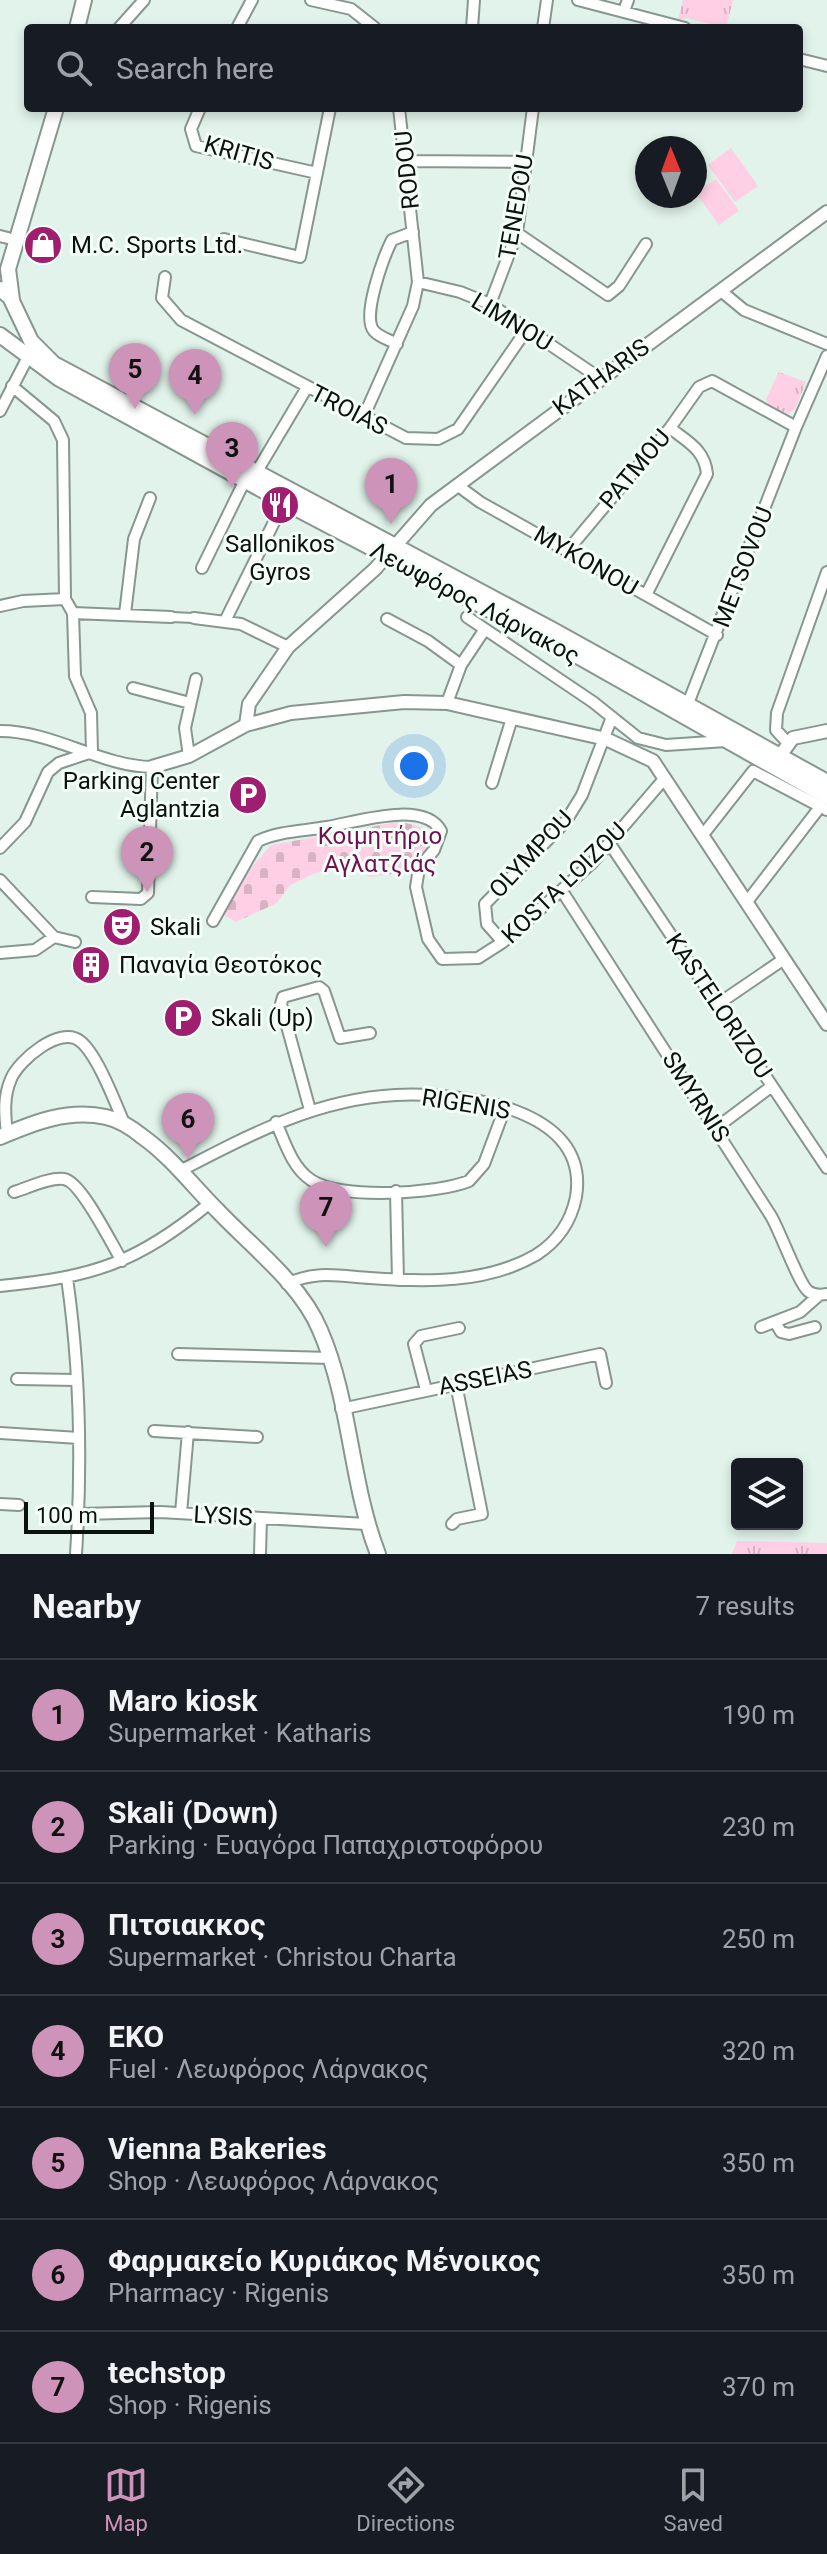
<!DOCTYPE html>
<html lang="en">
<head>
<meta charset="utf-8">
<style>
	:root { --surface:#171b24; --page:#20242c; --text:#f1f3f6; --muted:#9ea1a6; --line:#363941; --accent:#cd93b9 }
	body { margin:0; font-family:Roboto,sans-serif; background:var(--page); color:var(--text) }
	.controls { position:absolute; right:24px; bottom:24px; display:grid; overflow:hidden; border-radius:8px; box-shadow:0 4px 12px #0003 }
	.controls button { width:72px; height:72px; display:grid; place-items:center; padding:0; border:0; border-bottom:2px solid var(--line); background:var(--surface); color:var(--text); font:40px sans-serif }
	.compass { position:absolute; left:635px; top:136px; width:72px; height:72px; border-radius:50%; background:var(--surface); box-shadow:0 4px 12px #0003; rotate:359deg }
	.scale { position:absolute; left:24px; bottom:20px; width:130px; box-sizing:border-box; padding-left:8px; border:4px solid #0b110e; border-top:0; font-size:22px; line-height:28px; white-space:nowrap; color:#0b110e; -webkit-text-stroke:6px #f4fef9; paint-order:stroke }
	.you { position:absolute; left:414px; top:766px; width:28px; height:28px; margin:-20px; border:6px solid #fff; border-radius:50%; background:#1a73e8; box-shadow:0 0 0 12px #1a73e833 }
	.badge { display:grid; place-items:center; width:52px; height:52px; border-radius:50%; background:var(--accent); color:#111; font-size:26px; font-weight:700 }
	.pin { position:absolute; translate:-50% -66px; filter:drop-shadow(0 2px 4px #0008) }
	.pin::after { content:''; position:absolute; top:42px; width:28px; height:24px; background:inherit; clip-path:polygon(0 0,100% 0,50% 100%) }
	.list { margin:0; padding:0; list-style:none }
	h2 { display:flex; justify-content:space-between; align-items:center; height:104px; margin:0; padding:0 32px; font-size:34px }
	h2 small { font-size:26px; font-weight:400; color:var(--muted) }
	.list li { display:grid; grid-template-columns:52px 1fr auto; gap:24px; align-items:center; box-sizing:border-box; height:112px; padding:0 32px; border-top:2px solid var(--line) }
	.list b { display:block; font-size:30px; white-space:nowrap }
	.list p { margin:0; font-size:26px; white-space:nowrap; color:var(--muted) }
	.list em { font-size:26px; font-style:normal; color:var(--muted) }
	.icon { flex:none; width:44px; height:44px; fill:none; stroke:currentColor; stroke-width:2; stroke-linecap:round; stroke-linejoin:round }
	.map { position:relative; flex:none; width:827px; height:1554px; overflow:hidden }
	.search { position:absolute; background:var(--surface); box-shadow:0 4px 12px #0003; left:24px; right:24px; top:24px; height:88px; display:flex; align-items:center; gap:20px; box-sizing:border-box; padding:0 28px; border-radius:8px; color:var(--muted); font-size:30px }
	.sheet { height:888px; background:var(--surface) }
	nav { display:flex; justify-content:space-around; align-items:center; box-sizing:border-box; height:112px; border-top:2px solid var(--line); background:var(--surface); font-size:22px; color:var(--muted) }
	nav a { display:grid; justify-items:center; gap:4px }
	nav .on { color:var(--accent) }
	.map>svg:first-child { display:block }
</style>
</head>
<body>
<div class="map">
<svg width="827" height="1554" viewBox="0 0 827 1554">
	<defs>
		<pattern id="cemetery-stones" width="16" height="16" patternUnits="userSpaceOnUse" patternTransform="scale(2)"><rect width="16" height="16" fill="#fecfe5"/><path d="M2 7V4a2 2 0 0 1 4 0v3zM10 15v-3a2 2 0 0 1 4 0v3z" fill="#d8b1c3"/></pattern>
		<pattern id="park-tufts" width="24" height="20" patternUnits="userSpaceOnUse" patternTransform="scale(2)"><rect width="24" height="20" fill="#fecfe5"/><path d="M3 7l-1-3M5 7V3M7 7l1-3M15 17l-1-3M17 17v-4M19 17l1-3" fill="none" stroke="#d8b1c3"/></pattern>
	</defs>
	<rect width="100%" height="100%" fill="#e1f3ea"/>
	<path fill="#fecfe5" d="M731,148L758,186L735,202L708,165Z
		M716,179L739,211L719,225L696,193Z"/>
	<path fill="url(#cemetery-stones)" d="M398,822C417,825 426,826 435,842L421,860L405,857L407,866L392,874L369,877L360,866L351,863L313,874L289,886L277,903L236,922L224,915L238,883L271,845Z"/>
	<path fill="url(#park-tufts)" d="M683,0H733L726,28L687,18L678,20Z
		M779,372L806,382L795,409L788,414L768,405L766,399Z
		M737,1541L827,1543V1554H732Z"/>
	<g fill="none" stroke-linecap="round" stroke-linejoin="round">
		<defs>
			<path id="pedestrian" d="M171,617L194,618"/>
			<path id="minor" d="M311,0L351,9L375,28
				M578,0L685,28
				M624,11L628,0
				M119,28L144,0
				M237,28L252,0
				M472,28L474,0
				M543,28L547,0
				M799,59L827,66
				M200,108L191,129L196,146L317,173
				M408,161L525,162
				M517,233L608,295L619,286L646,244
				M0,236L8,238
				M224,239L300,257L330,108
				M165,277L162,298L181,320L406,438L438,439L458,429L527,329
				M418,282L460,292L490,304L598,377
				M721,291L744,310L827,344
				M490,304L517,233L533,108
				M397,344C390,340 379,337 374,331C361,317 384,256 392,240L413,232
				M12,386L54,421L63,440L65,599L73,613L75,676L91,713L92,752
				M0,411L28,357
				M364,416L413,306L418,282L399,108
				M256,473L306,389
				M457,485L480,502L717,635
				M568,550L670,428L699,387L712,381L796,427L827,356
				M202,568L245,480
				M646,595L707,474C705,450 688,442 670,428
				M0,606L23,601L65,599
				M73,613L171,617
				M125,614L134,539L150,498
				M467,617L593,702L638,738L666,745L726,741
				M194,618L241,624L288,647
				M387,619L428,641L461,665
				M225,621L284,502
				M133,688L190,703
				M447,703L461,665L485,629
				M687,706L796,427
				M0,731C53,731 100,766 152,767L148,893L141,899L92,897
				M787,742L776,730L777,713L827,572
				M189,756L185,728L196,679
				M492,783L512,718
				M702,836L753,771L827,810
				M610,844L827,1168
				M0,848L25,822L48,772L59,763L92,752
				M0,880L54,937L75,942
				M562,891L771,1216C780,1231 799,1284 808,1291C814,1296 821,1295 827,1294
				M746,903L820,807
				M213,921L258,841C278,831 305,831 327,827C353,823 424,799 441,831L434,850L419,868L416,887L428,939L442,959L478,958L503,942L592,863L664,779
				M503,942L487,924L485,904L566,821L582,795L612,717
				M0,953L35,950L54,937
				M718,1004L784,959
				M310,1110L281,1004L283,997L319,987L324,991L340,1038L370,1033
				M276,1122C285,1143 292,1167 311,1180C340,1200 437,1194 469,1181L484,1164L505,1108
				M716,1128L772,1086
				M7,1134C5,1115 3,1097 11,1079C18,1061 60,1025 80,1041C97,1054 115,1102 124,1123
				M180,1171C249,1135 316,1099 396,1095C458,1092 591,1106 576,1197C571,1222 558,1241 536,1255C486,1284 425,1282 370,1278C340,1276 315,1270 287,1284
				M396,1191L398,1280
				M14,1192C28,1188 49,1177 64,1179C81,1181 112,1245 122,1261
				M67,1278C80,1369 82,1462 76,1554
				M0,1286C94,1277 137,1263 210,1203
				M775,1322L781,1332L789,1334L815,1327
				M761,1327L800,1312L818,1296
				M178,1354L331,1358
				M17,1379L77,1380
				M426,1390L414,1344L421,1336L459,1328
				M341,1409L600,1354L606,1383
				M154,1431L257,1437
				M0,1433L79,1438
				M0,1504L19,1505
				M181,1513L188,1432
				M79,1514L160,1512L366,1524
				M452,1524L457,1519L482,1514L456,1384
				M260,1554L261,1518"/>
			<path id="tertiary" d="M246,725L249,704L288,647L375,569L431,505L827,212
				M779,757L793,738L827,731
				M152,767L189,756L246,725L291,713L404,702L447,703L606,739L653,761L827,1024"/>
			<path id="secondary" d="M77,28L84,0
				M0,289L10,297L31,341L54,364L551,629L827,782
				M12,300L8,269L56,108
				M0,335L58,378L284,502L572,653L827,797
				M0,1137C35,1122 68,1109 106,1117C120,1120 132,1128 143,1137C171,1157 193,1186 217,1210C251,1246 301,1284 320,1330C351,1401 350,1482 378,1554"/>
		</defs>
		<use href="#pedestrian" stroke="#87978f" stroke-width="12"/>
		<use href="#minor" stroke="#87978f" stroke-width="14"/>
		<use href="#tertiary" stroke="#87978f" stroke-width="16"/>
		<use href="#secondary" stroke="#87978f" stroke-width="18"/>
		<use href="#pedestrian" stroke="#fff" stroke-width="8"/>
		<use href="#minor" stroke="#fff" stroke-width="10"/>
		<use href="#tertiary" stroke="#fff" stroke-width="12"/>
		<use href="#secondary" stroke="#fff" stroke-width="14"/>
	</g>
	<defs>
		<symbol id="shop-disc" viewBox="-11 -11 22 22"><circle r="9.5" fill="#a01e6f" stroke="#f4fef9"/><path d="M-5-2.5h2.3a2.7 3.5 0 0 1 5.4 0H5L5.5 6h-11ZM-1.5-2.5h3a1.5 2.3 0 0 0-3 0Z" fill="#fff"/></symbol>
		<symbol id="restaurant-disc" viewBox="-11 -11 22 22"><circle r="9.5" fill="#a01e6f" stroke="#f4fef9"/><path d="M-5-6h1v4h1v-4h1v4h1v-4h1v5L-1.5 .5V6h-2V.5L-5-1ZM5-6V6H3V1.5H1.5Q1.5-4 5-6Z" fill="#fff"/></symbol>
		<symbol id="parking-disc" viewBox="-11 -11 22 22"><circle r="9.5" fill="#a01e6f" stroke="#f4fef9"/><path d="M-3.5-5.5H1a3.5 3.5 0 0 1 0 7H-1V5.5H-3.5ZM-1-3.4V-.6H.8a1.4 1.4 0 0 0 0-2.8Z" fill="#fff"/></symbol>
		<symbol id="theatre-disc" viewBox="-11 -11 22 22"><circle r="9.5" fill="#a01e6f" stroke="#f4fef9"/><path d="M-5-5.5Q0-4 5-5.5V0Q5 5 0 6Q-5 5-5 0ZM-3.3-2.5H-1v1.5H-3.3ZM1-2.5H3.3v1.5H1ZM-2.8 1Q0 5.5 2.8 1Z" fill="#fff"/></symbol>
		<symbol id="building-disc" viewBox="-11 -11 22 22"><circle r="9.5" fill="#a01e6f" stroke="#f4fef9"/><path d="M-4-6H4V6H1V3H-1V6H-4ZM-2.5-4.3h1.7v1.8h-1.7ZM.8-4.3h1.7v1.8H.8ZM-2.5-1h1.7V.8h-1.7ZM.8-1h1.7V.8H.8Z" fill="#fff"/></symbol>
	</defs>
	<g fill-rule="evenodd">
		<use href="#shop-disc" x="21" y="223" width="44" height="44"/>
		<use href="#restaurant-disc" x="258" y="483" width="44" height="44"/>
		<use href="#parking-disc" x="226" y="773" width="44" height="44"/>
		<use href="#theatre-disc" x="100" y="905" width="44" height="44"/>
		<use href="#building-disc" x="69" y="943" width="44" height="44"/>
		<use href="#parking-disc" x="161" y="996" width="44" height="44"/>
	</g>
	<g text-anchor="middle" stroke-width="6" stroke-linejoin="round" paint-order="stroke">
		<g font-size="24" fill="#0b110e" stroke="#f4fef9">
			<text transform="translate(239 153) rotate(16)" y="8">KRITIS</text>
			<text transform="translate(407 170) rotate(-96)" y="8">RODOU</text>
			<text transform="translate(516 207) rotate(-80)" y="8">TENEDOU</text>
			<text transform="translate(512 322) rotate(31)" y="8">LIMNOU</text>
			<text transform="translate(601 377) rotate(-36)" y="8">KATHARIS</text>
			<text transform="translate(349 410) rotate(27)" y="8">TROIAS</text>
			<text transform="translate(635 469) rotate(-50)" y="8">PATMOU</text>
			<text transform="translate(586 561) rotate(30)" y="8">MYKONOU</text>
			<text transform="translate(743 567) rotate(-69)" y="8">METSOVOU</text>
			<text transform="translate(475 603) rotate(28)" y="8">Λεωφόρος Λάρνακος</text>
			<text transform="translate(531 854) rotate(-47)" y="8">OLYMPOU</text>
			<text transform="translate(564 883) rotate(-44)" y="8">KOSTA LOIZOU</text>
			<text transform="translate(719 1006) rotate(56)" y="8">KASTELORIZOU</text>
			<text transform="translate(696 1097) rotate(57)" y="8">SMYRNIS</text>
			<text transform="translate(466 1104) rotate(9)" y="8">RIGENIS</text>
			<text transform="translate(485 1378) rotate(-11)" y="8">ASSEIAS</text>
			<text transform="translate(223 1516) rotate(3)" y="8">LYSIS</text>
		</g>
		<g font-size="24" fill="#0b110e" stroke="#f4fef9" text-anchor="start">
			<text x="71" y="253">M.C. Sports Ltd.</text>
			<text x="280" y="552" text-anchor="middle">Sallonikos<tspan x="280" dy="28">Gyros</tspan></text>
			<text x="220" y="789" text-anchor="end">Parking Center<tspan x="220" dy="28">Aglantzia</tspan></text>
			<text x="150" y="935">Skali</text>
			<text x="119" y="973">Παναγία Θεοτόκος</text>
			<text x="211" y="1026">Skali (Up)</text>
		</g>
		<g font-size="24" fill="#740f4f" stroke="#f4fef9">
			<text x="380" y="844">Κοιμητήριο<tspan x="380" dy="28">Αγλατζιάς</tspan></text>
		</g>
	</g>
</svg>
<div class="controls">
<button><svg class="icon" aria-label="layers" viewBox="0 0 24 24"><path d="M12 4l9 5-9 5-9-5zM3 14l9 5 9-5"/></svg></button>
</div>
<svg class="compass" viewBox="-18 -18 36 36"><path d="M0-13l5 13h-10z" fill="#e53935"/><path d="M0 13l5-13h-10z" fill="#9ea1a6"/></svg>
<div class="scale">100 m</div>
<div class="you"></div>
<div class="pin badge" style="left:391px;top:524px">1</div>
<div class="pin badge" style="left:147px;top:892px">2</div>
<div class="pin badge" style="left:232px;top:488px">3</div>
<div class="pin badge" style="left:195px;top:415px">4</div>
<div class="pin badge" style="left:135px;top:409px">5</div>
<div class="pin badge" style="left:188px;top:1159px">6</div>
<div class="pin badge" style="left:326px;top:1247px">7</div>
<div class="search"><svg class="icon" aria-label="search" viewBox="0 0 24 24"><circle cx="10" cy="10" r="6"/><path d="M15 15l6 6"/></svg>Search here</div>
</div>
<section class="sheet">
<h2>Nearby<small>7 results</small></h2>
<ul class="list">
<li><span class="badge">1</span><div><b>Maro kiosk</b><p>Supermarket · Katharis</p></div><em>190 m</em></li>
<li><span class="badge">2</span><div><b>Skali (Down)</b><p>Parking · Ευαγόρα Παπαχριστοφόρου</p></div><em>230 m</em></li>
<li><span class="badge">3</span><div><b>Πιτσιακκος</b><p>Supermarket · Christou Charta</p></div><em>250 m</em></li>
<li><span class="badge">4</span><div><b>EKO</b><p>Fuel · Λεωφόρος Λάρνακος</p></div><em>320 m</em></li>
<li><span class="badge">5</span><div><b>Vienna Bakeries</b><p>Shop · Λεωφόρος Λάρνακος</p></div><em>350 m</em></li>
<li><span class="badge">6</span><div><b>Φαρμακείο Κυριάκος Μένοικος</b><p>Pharmacy · Rigenis</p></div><em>350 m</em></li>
<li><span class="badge">7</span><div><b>techstop</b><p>Shop · Rigenis</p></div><em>370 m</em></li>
</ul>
</section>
<nav>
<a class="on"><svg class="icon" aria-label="map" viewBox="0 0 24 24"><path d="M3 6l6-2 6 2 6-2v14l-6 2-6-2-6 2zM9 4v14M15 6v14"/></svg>Map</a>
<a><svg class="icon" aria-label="directions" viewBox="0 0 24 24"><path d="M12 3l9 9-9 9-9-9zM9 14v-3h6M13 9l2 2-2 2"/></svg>Directions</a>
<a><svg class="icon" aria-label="saved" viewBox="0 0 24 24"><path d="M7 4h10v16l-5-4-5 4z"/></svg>Saved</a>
</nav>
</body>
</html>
